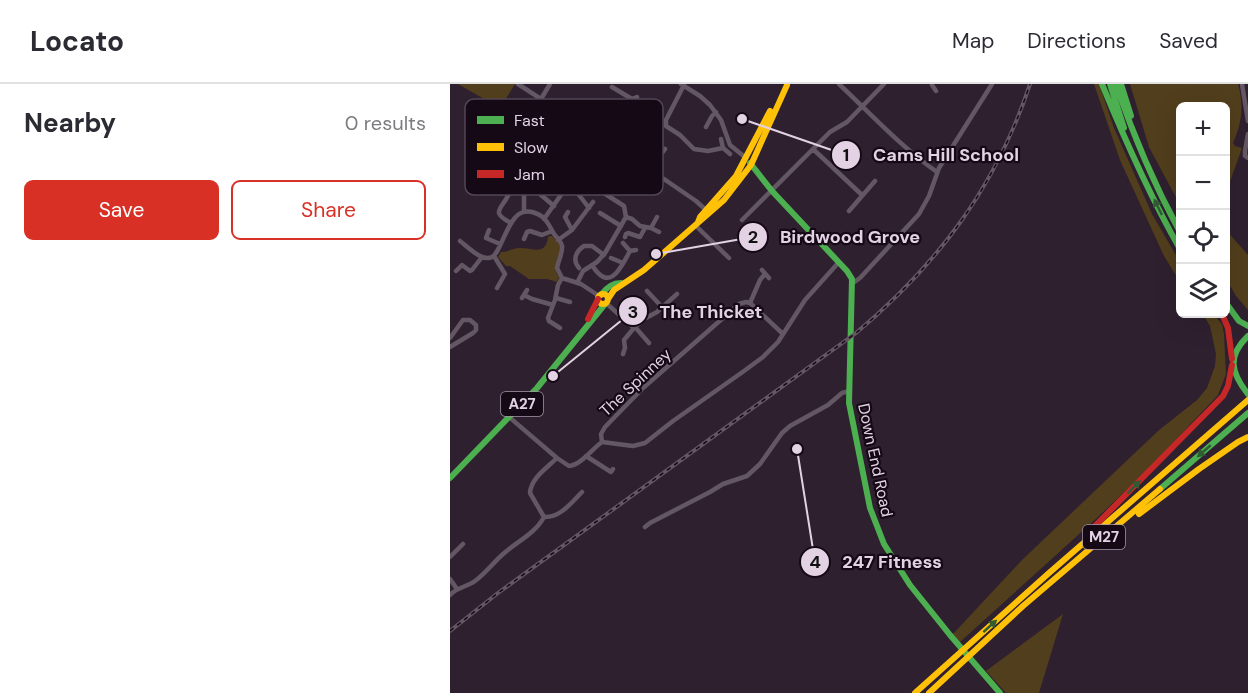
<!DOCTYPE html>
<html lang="en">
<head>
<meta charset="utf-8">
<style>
	:root { --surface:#fff; --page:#f2f2f3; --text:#2b2b33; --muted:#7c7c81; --line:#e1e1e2; --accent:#d93025 }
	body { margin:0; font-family:"DM Sans",sans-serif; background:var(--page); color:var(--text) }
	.controls { position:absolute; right:18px; top:18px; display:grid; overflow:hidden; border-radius:9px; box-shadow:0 6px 24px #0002 }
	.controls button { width:54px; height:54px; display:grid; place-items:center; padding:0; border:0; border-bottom:2px solid var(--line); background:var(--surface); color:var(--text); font:30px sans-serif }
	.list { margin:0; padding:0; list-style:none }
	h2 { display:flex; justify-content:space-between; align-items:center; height:78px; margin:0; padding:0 24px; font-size:26px }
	h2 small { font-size:20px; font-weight:400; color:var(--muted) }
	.actions { display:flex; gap:12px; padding:18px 24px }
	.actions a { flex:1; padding:14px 0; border:2px solid var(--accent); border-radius:9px; text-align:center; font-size:21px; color:var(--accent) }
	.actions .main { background:var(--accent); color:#fff }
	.icon { flex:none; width:33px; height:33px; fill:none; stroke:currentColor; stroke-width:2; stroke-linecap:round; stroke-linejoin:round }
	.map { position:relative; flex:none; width:798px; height:609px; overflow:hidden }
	header { display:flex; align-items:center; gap:36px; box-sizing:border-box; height:84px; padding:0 30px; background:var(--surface); border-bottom:2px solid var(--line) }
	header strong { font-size:28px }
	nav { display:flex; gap:33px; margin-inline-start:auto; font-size:21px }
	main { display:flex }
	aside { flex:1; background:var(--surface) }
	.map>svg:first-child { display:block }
</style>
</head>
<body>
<header>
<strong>Locato</strong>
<nav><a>Map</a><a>Directions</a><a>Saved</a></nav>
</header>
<main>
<aside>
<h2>Nearby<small>0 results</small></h2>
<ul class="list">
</ul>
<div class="actions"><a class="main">Save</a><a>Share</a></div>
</aside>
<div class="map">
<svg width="798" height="609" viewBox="0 0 798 609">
	<rect width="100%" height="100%" fill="#2f2030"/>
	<path fill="#513e1c" d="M8,0H65L52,21L84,42L82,46L48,23Z
		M644,0H649L664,44L702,130L730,178V198L714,172L670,76Z
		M680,0H788C794,21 792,39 783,59L785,62L792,64L776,109V22H730V121L699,63Z
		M776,146L798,171V226L786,212L776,195Z
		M100,152H102C104,154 107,157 109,160C115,171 99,180 109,193L107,198L97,195H79L60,182H56L48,173L51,168C58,168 63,164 70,164C83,164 96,172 98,153Z
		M753,230H763L772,240L774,250L776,290L768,311L699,384L649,432L510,558L503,550L572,476L708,347L747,316L757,304L765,282L766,270L760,242Z
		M613,530L589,609H556L536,587Z"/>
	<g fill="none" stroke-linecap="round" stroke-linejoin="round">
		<path stroke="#635764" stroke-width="4.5" d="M68,0L211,93L246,117L256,126
			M231,0L250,12L260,21L271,36L280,61L296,74
			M389,0C421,30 451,63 487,88
			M792,0L798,37
			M234,1L216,36V42L230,51L244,65L258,67L273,64
			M482,1L486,7
			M162,3L182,15
			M91,15L100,0
			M184,21L182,15L187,13
			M256,43L262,32L266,28
			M798,50L795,67V72L798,74
			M271,55L273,64L280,70
			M363,65L412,111
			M95,76L112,81L133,95
			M70,77L85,88
			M199,85L215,65
			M55,103L59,107V110C51,126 40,128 61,139
			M91,111L104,122
			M129,111L139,124
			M399,127L425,97
			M74,128V111L77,99L95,76L93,68L77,58
			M118,128L115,133L122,146
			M150,129L171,142
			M176,133L182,135L190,142L201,144L209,148
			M94,135L113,108V105L101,96
			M292,136L380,48L397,38L434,0
			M245,141L279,174
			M201,144L207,133
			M39,146L36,154L50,160
			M175,153L176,150L178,149L190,153L195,144
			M74,155L77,148L80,147L92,151L102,147
			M108,156L122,146L143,118
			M10,157C18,163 32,178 42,173C50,169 57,138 69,130C78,124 92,130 97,138C100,142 102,147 104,150C107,154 111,157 112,162C113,169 108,177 107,184L112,194L131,200L149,212
			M173,159L180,167L186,166
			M44,172L55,190L47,204
			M161,174L173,179
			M142,181C160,210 171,183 180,167
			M129,184C122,176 126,167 134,162H142L154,171
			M312,186L319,194
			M6,187L12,181L20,187L22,186L32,173
			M127,199L133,187L147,178L155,169L176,133L174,122L146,104
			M403,199L410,194L469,130L479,112L489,84L542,0
			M197,207L213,224
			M74,211L82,215L103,221
			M72,214L77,206
			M106,214L120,218
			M156,219L184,244L194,235L207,228L227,210
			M184,219L197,233
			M300,219L333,250
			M185,243L199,259
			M110,244L99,237L98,234L105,216L108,201L112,194
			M0,254L13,236H20L26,241V246L23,249L0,263
			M173,270L175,264L174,256L184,244
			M59,333L107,374L119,382C131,381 142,365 152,358L183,362L195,359L223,337L294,287L313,273L328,258L355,216L389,178
			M152,358L151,350L155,343L193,304L289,220L296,218L300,219L310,196L315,190
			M136,372L161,388L163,385
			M94,433C110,434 121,419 132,408
			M195,443L200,439L260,408L273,400L297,392L310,380L332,349L340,342L378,321L392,309L399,307
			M0,473L13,460
			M0,495L7,505
			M0,511C7,503 17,503 25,497C35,490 43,479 52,471C66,458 85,450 94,433L80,409C81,394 97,384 107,374"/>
		<path stroke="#4caf50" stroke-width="6" d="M652,0C675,56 700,112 730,165
			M660,0L674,44
			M666,0C683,51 704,100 730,148
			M671,0L681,32
			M300,79L322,107L397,187L402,195L399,319L420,424L434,460L460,501L500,551L550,609
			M151,211C156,204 162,199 171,199
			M776,219L789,237L798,242
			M798,252C777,272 781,289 798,310
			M0,394L87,304L155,220
			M710,405L798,329"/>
		<path stroke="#ffc107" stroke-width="6" d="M248,138L250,133L286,92L320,27
			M148 215a5 5 0 1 1 10 0a5 5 0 1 1-10 0Z
			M158,215L164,206L194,186L274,116L301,81L337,1
			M689,430L749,385L788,358L798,353
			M465,609L599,489L798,316
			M479,609L573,522L710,405"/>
		<path stroke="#c62828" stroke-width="6" d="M772,230L778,244L782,275
			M138,235L148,215
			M643,444L773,312L778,302L782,281"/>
		<defs>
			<path id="rail" d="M0,547L48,509L406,249C488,180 546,103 580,0"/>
		</defs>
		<use href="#rail" stroke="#645764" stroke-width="4"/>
		<use href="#rail" stroke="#150916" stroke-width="1.5" stroke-dasharray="4.5" stroke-linecap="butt"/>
	</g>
	<defs><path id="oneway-solid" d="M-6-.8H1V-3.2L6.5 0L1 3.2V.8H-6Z" transform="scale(1.5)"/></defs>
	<g fill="#305c33">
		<use href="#oneway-solid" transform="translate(708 123) rotate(-116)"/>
		<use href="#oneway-solid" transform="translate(754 367) rotate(139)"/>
		<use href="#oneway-solid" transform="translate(684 403) rotate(-45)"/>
		<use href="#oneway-solid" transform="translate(540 542) rotate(-42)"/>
	</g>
	<g text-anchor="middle" stroke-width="4.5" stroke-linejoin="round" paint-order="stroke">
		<g fill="#150916" stroke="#a595a6" stroke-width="1.5">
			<rect x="51" y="308" width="42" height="24" rx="4.5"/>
			<rect x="633" y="441" width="42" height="24" rx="4.5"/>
		</g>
		<g font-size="15" font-weight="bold" fill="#e3d1e4">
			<text x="72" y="325">A27</text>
			<text x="654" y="458">M27</text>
		</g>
		<g font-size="16" fill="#e3d1e4" stroke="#150916">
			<text transform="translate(185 298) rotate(-43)" y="6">The Spinney</text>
			<text transform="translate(426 376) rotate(78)" y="6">Down End Road</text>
		</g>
	</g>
	<rect x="15" y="15" width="198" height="96" rx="9" fill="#150916" stroke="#534554" stroke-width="1.5"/>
	<rect x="27" y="32" width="27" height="8" fill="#4caf50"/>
	<rect x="27" y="59" width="27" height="8" fill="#ffc107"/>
	<rect x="27" y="86" width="27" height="8" fill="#c62828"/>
	<g font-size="16" fill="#e3d1e4">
		<text x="64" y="42">Fast</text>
		<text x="64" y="69">Slow</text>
		<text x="64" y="96">Jam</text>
	</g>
	<path fill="none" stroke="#e3d1e4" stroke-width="2" d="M292 35L396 71M206 170L303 153M103 292L183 227M347 365L365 478"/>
	<g fill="#e3d1e4" stroke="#150916" stroke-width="2">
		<circle cx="292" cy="35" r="6"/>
		<circle cx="206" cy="170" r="6"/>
		<circle cx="103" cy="292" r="6"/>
		<circle cx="347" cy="365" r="6"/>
		<circle cx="396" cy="71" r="15"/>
		<circle cx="303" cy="153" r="15"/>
		<circle cx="183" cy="227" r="15"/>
		<circle cx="365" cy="478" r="15"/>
	</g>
	<g font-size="18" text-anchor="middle" font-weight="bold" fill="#111">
		<text x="396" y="77">1</text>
		<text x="303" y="159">2</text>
		<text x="183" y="234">3</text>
		<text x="365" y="484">4</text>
	</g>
	<g font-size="18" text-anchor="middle" font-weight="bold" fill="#e3d1e4" stroke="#150916" stroke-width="4.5" stroke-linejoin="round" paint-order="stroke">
		<text x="496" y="77">Cams Hill School</text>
		<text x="400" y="159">Birdwood Grove</text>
		<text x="261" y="234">The Thicket</text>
		<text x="442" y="484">247 Fitness</text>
	</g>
</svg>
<div class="controls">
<button>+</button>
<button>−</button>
<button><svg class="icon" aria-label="locate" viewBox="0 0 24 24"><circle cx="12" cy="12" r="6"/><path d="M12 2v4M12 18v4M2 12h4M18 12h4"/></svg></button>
<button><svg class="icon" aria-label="layers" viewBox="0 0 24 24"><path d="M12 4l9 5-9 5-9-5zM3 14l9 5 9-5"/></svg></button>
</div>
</div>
</main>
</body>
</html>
